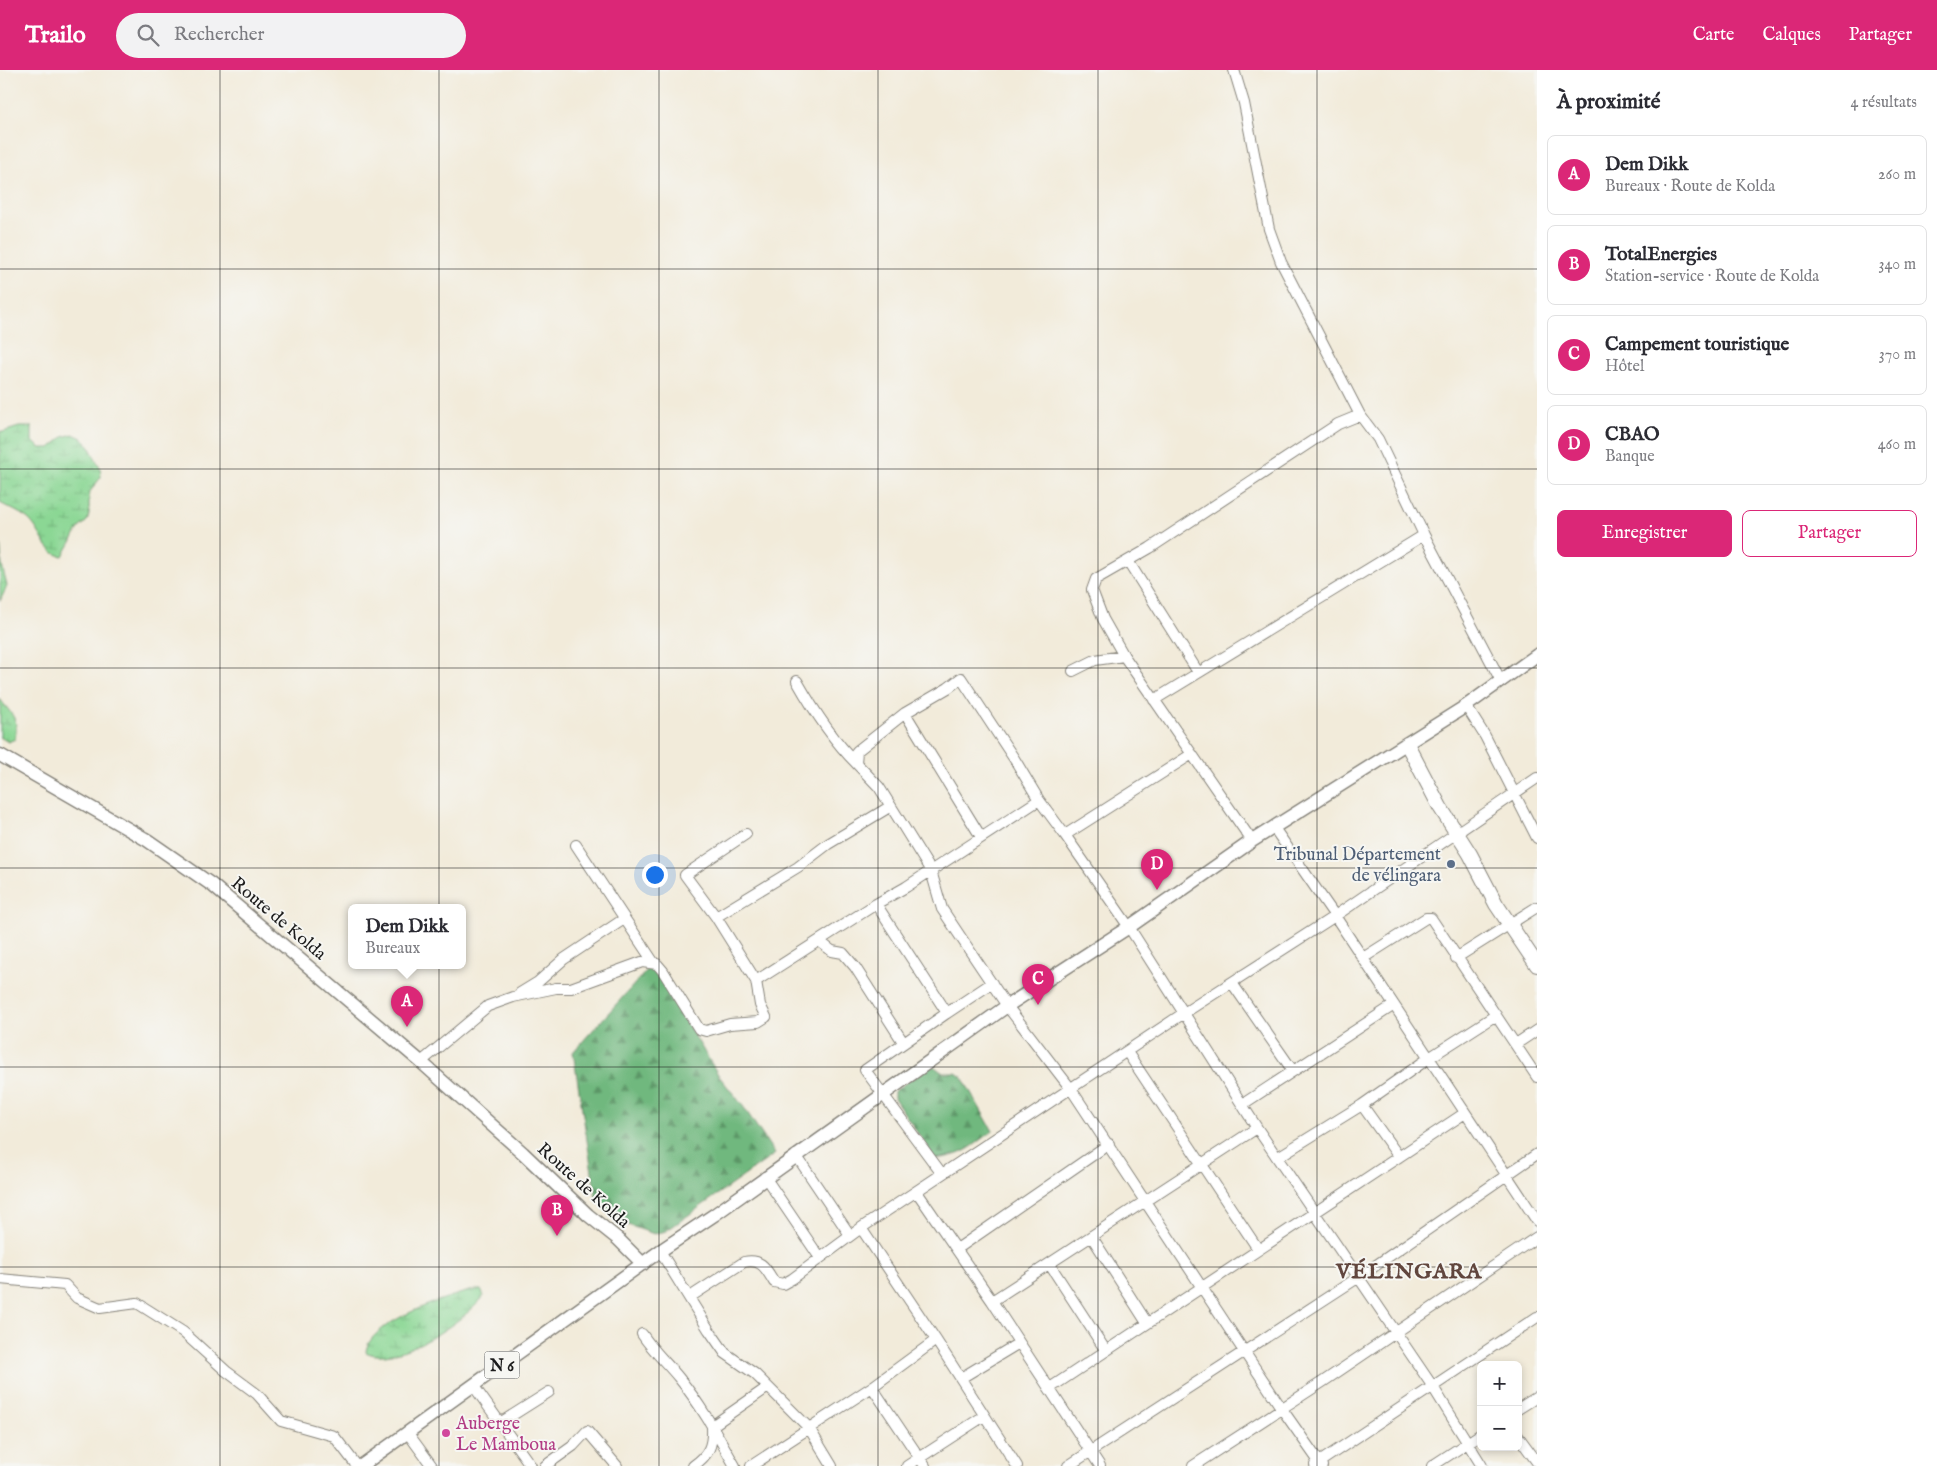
<!DOCTYPE html>
<html lang="fr">
<head>
<meta charset="utf-8">
<style>
	:root { --surface:#fff; --page:#f2f2f3; --text:#2b2b33; --muted:#7c7c81; --line:#e1e1e2; --accent:#db2777 }
	body { margin:0; font-family:"IM FELL English",serif; background:var(--page); color:var(--text) }
	.controls { position:absolute; right:15px; bottom:15px; display:grid; overflow:hidden; border-radius:8px; box-shadow:0 2px 8px #0003 }
	.controls button { width:45px; height:45px; display:grid; place-items:center; padding:0; border:0; border-bottom:1px solid var(--line); background:var(--surface); color:var(--text); font:25px sans-serif }
	.you { position:absolute; left:654px; top:804px; width:18px; height:18px; margin:-12px; border:4px solid #fff; border-radius:50%; background:#1a73e8; box-shadow:0 0 0 8px #1a73e833 }
	.badge { display:grid; place-items:center; width:32px; height:32px; border-radius:50%; background:var(--accent); color:#fff; font-size:16px; font-weight:700 }
	.pin { position:absolute; translate:-50% -41px; filter:drop-shadow(0 1px 2px #0008) }
	.pin::after { content:''; position:absolute; top:26px; width:18px; height:15px; background:inherit; clip-path:polygon(0 0,100% 0,50% 100%) }
	.popup { position:absolute; left:348px; top:834px; width:118px; height:65px; box-sizing:border-box; display:grid; place-content:center; border-radius:8px; background:var(--surface); filter:drop-shadow(0 1px 4px #0005); font-size:16px; white-space:nowrap; color:var(--muted) }
	.popup b { font-size:19px; color:var(--text) }
	.popup::after { content:''; position:absolute; left:50%; top:100%; margin-left:-10px; border:10px solid transparent; border-top-color:var(--surface) }
	.list { margin:0; padding:0; list-style:none }
	h2 { display:flex; justify-content:space-between; align-items:center; height:65px; margin:0; padding:0 20px; font-size:21px }
	h2 small { font-size:16px; font-weight:400; color:var(--muted) }
	.list li { display:grid; grid-template-columns:32px 1fr auto; gap:15px; align-items:center; box-sizing:border-box; height:80px; margin:0 10px 10px; padding:0 10px; border:1px solid var(--line); border-radius:8px }
	.list b { display:block; font-size:19px; white-space:nowrap }
	.list p { margin:0; font-size:16px; white-space:nowrap; color:var(--muted) }
	.list em { font-size:16px; font-style:normal; color:var(--muted) }
	.actions { display:flex; gap:10px; padding:15px 20px }
	.actions a { flex:1; padding:11px 0; border:1px solid var(--accent); border-radius:8px; text-align:center; font-size:18px; color:var(--accent) }
	.actions .main { background:var(--accent); color:#fff }
	.icon { flex:none; width:28px; height:28px; fill:none; stroke:currentColor; stroke-width:2; stroke-linecap:round; stroke-linejoin:round }
	.map { position:relative; flex:none; width:1537px; height:1396px; overflow:hidden }
	header { display:flex; align-items:center; gap:30px; box-sizing:border-box; height:70px; padding:0 25px; background:var(--accent); color:#fff }
	header strong { font-size:24px }
	nav { display:flex; gap:28px; margin-inline-start:auto; font-size:18px }
	.search { width:350px; height:45px; background:var(--page); display:flex; align-items:center; gap:12px; box-sizing:border-box; padding:0 18px; border-radius:28px; color:var(--muted); font-size:19px }
	main { display:flex }
	aside { flex:1; background:var(--surface) }
	.map>svg:first-child { display:block }
</style>
</head>
<body>
<header>
<strong>Trailo</strong>
<div class="search"><svg class="icon" aria-label="search" viewBox="0 0 24 24"><circle cx="10" cy="10" r="6"/><path d="M15 15l6 6"/></svg>Rechercher</div>
<nav><a>Carte</a><a>Calques</a><a>Partager</a></nav>
</header>
<main>
<div class="map">
<svg width="1537" height="1396" viewBox="0 0 1537 1396">
	<defs>
		<pattern id="forest-firs" width="22" height="20" patternUnits="userSpaceOnUse" patternTransform="scale(1.25)"><rect width="22" height="20" fill="#70b87e"/><path d="M5 1l3.5 6h-7zM16 11l3.5 6h-7z" fill="#5b9566"/></pattern>
		<pattern id="wetland-marsh" width="20" height="14" patternUnits="userSpaceOnUse" patternTransform="scale(1.25)"><rect width="20" height="14" fill="#8bd794"/><path d="M1 5h8M5 5V1M11 12h8M15 12V8" fill="none" stroke="#77b87f"/></pattern>
	</defs>
	<rect width="100%" height="100%" fill="#f6f6f2"/>
	<filter id="ink" filterUnits="userSpaceOnUse"><feTurbulence type="fractalNoise" baseFrequency=".02" numOctaves="2"/><feDisplacementMap in="SourceGraphic" scale="10" xChannelSelector="R" yChannelSelector="G"/><feConvolveMatrix kernelMatrix="1 2 1 2 8 2 1 2 1" color-interpolation-filters="sRGB"/></filter>
	<filter id="wash" filterUnits="userSpaceOnUse"><feTurbulence type="fractalNoise" baseFrequency=".0096" numOctaves="4" result="noise"/><feDisplacementMap in="SourceGraphic" scale="20" xChannelSelector="R" yChannelSelector="G"/><feGaussianBlur stdDeviation="1.12" result="paint"/><feColorMatrix in="noise" values="0 0 0 0 0 0 0 0 0 0 0 0 0 0 0 0 0 1.4 0 .05"/><feComposite in="paint" operator="in"/></filter>
	<g filter="url(#wash)">
		<rect width="100%" height="100%" fill="#f2ebda"/>
		<path fill="url(#forest-firs)" stroke="#466a4d" d="M649,898L659,907L719,1006L743,1036L775,1084L666,1161L654,1164L625,1154L596,1127L573,982Z
			M932,995L943,1003H956L962,1007L993,1061C970,1078 965,1085 935,1089L894,1028V1021Z"/>
		<path fill="url(#wetland-marsh)" stroke="#547a58" d="M19,357H32V370L40,378H50L63,367L73,364L82,368L89,376L100,398L101,407L89,423V444L87,451L79,458L63,486C44,484 42,460 27,448C19,442 9,438 0,433V361L3,362Z
			M0,470L2,496L7,516L0,531Z
			M0,629C12,645 19,648 15,669L8,672L0,667Z
			M474,1220H481L484,1226C466,1250 395,1298 366,1282C368,1252 448,1226 474,1220Z"/>
	</g>
	<g filter="url(#ink)">
		<g fill="none" stroke-linecap="round" stroke-linejoin="round">
			<defs>
				<path id="minor" d="M1234,0L1244,33L1269,159L1281,192L1360,345L1378,369L1424,465L1501,611
					M1128,491L1198,602
					M1073,601L1095,590L1124,586
					M797,611C814,641 832,669 856,693
					M1154,630L1424,465
					M1466,636L1485,666L1537,768
					M905,643L948,618L961,608L1015,690L1039,730L1065,765L1129,857L1257,1058L1433,1317L1482,1396
					M1274,758L1335,846L1537,1151
					M1065,765L1192,684
					M981,767L905,643L857,681L856,693L879,717L931,801L942,839L966,875L1007,936L1071,1019L1282,1339L1322,1396
					M1252,771L1124,586L1103,549L1092,520L1096,509L1150,478L1338,354L1360,345
					M576,775L654,893
					M876,834L906,817L1039,730
					M716,847L798,797L828,774L891,736
					M819,871L832,881L843,883L855,897L903,972
					M1363,888L1426,848H1431L1537,1007
					M1456,888L1537,837
					M756,911L876,834L947,943L865,1000L942,1104
					M1232,913L1293,1001
					M520,923L538,912L564,889L624,849
					M947,943L992,913
					M1516,974L1537,960
					M1127,982L1258,1179
					M421,992L488,936L513,927L556,918H571L642,892L657,894L663,901L699,959L706,961L730,954L758,952L766,947L760,935L756,911L716,847L685,805L746,764
					M1243,1034L1394,935
					M1362,1035L1399,1087
					M796,1085L850,1165
					M1278,1087L1362,1035L1429,988L1496,945
					M765,1107L820,1188
					M917,1122L992,1231L1100,1396
					M861,1158L936,1270L1017,1396
					M1092,1167L1147,1253
					M957,1179L1109,1074
					M660,1181L709,1260L725,1283L755,1304L809,1358L832,1396
					M1050,1195L1106,1281
					M0,1209L65,1215L77,1228L100,1238L137,1233L183,1262L226,1301L257,1324L281,1351L334,1366L357,1396
					M690,1227L744,1192C762,1188 766,1199 774,1212L783,1214L792,1209L861,1158L1184,943L1335,846L1537,708
					M992,1231L1257,1058
					M642,1264C653,1281 667,1293 679,1308C701,1335 718,1366 735,1396
					M961,1308L1019,1273
					M473,1315L531,1396
					M872,1317L925,1396
					M1050,1318L1465,1043
					M1518,1339L1537,1327
					M500,1353L549,1322
					M712,1356L768,1317
					M407,1362L432,1396
					M1518,1366L1537,1392
					M1315,1395L1537,1247
					M545,1396L573,1376L587,1361L617,1396
					M693,1396C709,1385 713,1375 712,1357
					M751,1396L872,1317L936,1270
					M907,1396L984,1346
					M1068,1396L1359,1207L1537,1084
					M1193,1396L1324,1311L1537,1167
					M1432,1396L1481,1364"/>
				<path id="major" d="M0,685L147,770L212,815L421,992L523,1083L588,1145L618,1169L643,1194
					M361,1396L660,1181L714,1145L1007,936L1129,857L1252,771L1466,636L1537,585"/>
				<path id="highway" d="M1407,674L1440,737L1470,784L1496,834L1537,895"/>
			</defs>
			<use href="#minor" stroke="#87847b" stroke-width="12"/>
			<use href="#major" stroke="#87847b" stroke-width="15"/>
			<use href="#highway" stroke="#87847b" stroke-width="16"/>
			<use href="#minor" stroke="#fff" stroke-width="10"/>
			<use href="#major" stroke="#fff" stroke-width="12"/>
			<use href="#highway" stroke="#fff" stroke-width="14"/>
		</g>
	</g>
	<path fill="none" stroke="#1c1c1c" stroke-width="1" stroke-opacity="0.55" d="M220,0V1396M439,0V1396M659,0V1396M878,0V1396M1098,0V1396M1317,0V1396M0,199H1537M0,399H1537M0,598H1537M0,798H1537M0,997H1537M0,1197H1537"/>
	<circle fill="#5c6f8a" stroke="#f6f6f2" stroke-width="2" cx="1451" cy="794" r="5"/>
	<circle fill="#d1479c" stroke="#f6f6f2" stroke-width="2" cx="446" cy="1363" r="5"/>
	<g text-anchor="middle" stroke-width="4" stroke-linejoin="round" paint-order="stroke">
		<rect fill="#f6f6f2" stroke="#5d5d5c" stroke-width="1" x="484.5" y="1281.5" width="35" height="27" rx="4"/>
		<g font-size="16" font-weight="bold" fill="#1c1c1c">
			<text x="502" y="1301">N 6</text>
		</g>
		<g font-size="18" fill="#4e5e75" stroke="#f6f6f2" text-anchor="end">
			<text x="1441" y="790">Tribunal Département<tspan x="1441" dy="21">de vélingara</tspan></text>
		</g>
		<g font-size="18" fill="#1c1c1c" stroke="#f6f6f2">
			<text transform="translate(279 848) rotate(40)" y="6">Route de Kolda</text>
			<text transform="translate(584 1115) rotate(42)" y="6">Route de Kolda</text>
		</g>
		<g font-size="18" fill="#b23c85" stroke="#f6f6f2" text-anchor="start">
			<text x="456" y="1359">Auberge<tspan x="456" dy="21">Le Mamboua</tspan></text>
		</g>
		<g font-size="22" font-weight="bold" letter-spacing="1" fill="#61463e" stroke="#f6f6f2">
			<text x="1409" y="1208">VÉLINGARA</text>
		</g>
	</g>
</svg>
<div class="controls">
<button>+</button>
<button>−</button>
</div>
<div class="you"></div>
<div class="pin badge" style="left:407px;top:957px">A</div>
<div class="popup"><b>Dem Dikk</b>Bureaux</div>
<div class="pin badge" style="left:557px;top:1166px">B</div>
<div class="pin badge" style="left:1038px;top:935px">C</div>
<div class="pin badge" style="left:1157px;top:820px">D</div>
</div>
<aside>
<h2>À proximité<small>4 résultats</small></h2>
<ul class="list">
<li><span class="badge">A</span><div><b>Dem Dikk</b><p>Bureaux · Route de Kolda</p></div><em>260 m</em></li>
<li><span class="badge">B</span><div><b>TotalEnergies</b><p>Station-service · Route de Kolda</p></div><em>340 m</em></li>
<li><span class="badge">C</span><div><b>Campement touristique</b><p>Hôtel</p></div><em>370 m</em></li>
<li><span class="badge">D</span><div><b>CBAO</b><p>Banque</p></div><em>460 m</em></li>
</ul>
<div class="actions"><a class="main">Enregistrer</a><a>Partager</a></div>
</aside>
</main>
</body>
</html>
